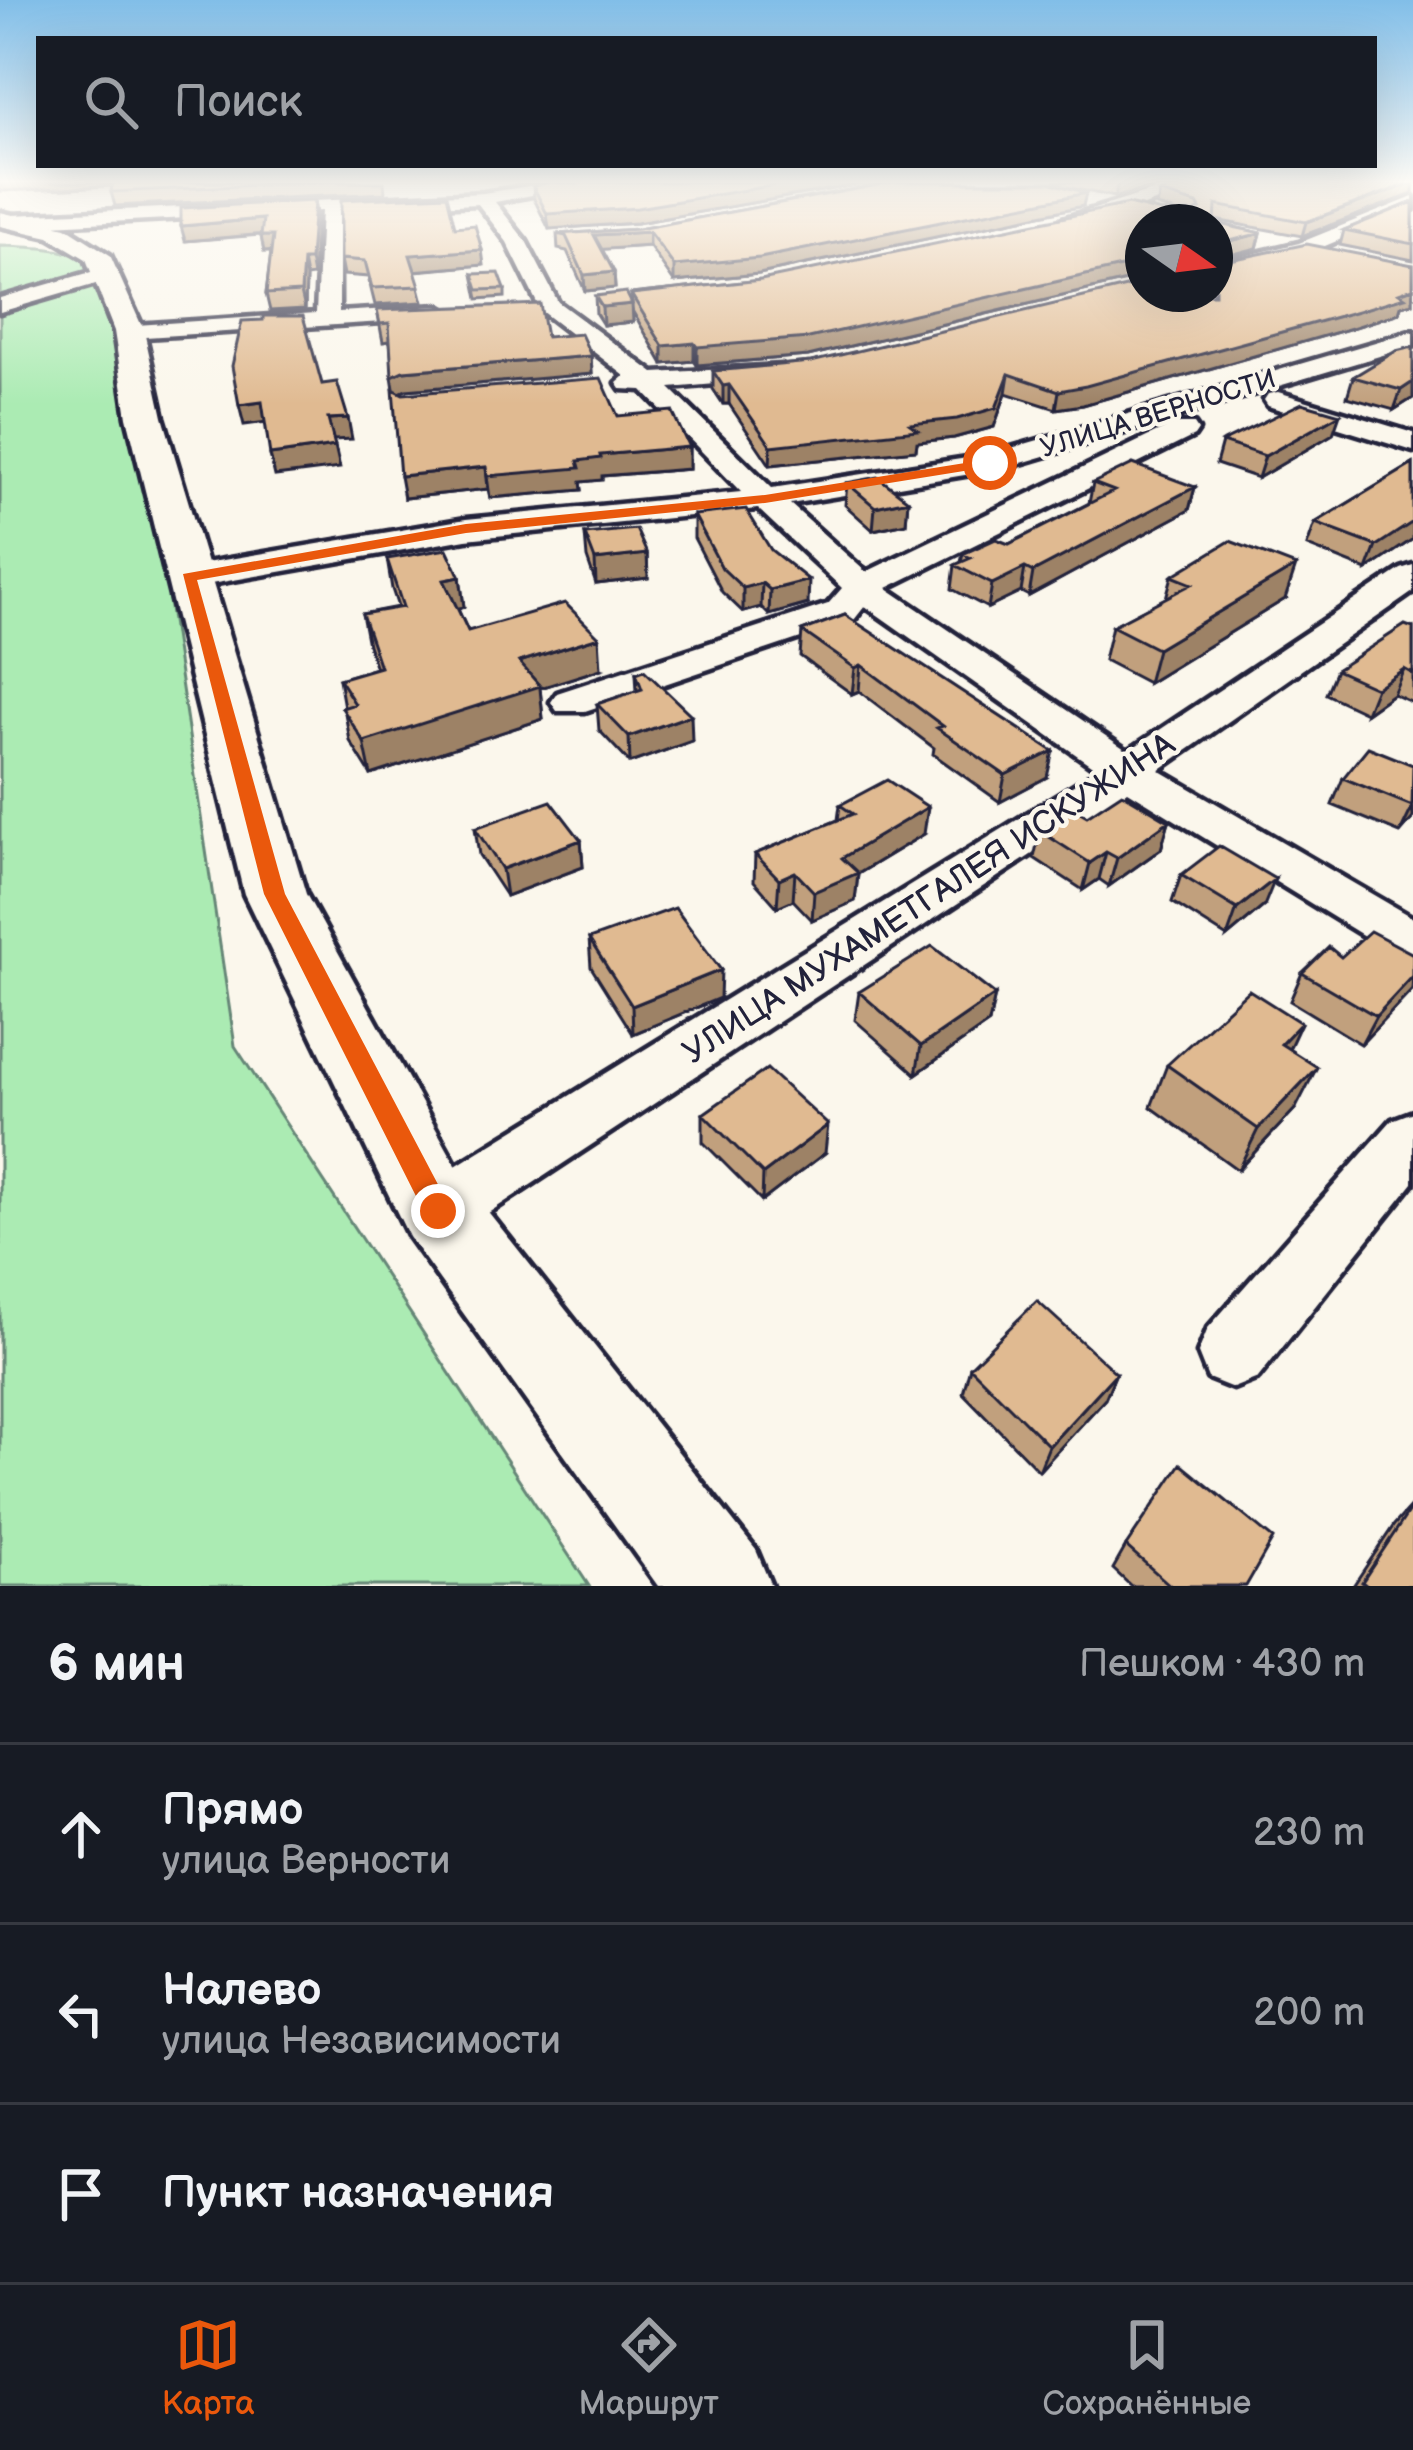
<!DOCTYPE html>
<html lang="ru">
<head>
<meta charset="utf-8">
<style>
	:root { --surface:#171b24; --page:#20242c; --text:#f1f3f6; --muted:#9ea1a6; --line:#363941; --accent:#ea580c }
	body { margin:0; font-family:"Balsamiq Sans",sans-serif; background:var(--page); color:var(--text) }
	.compass { position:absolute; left:1125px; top:204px; width:108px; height:108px; border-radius:50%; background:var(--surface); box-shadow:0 12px 48px #0002; rotate:104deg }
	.stop { position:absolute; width:36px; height:36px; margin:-27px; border:9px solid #ea580c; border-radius:50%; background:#fff }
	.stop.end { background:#ea580c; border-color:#fff; box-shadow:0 3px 12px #0008 }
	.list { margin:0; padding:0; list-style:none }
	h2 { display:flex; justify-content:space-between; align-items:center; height:156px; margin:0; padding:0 48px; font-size:51px }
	h2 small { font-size:39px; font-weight:400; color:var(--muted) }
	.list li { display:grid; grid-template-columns:78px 1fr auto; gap:36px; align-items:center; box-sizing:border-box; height:180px; padding:0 48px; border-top:3px solid var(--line) }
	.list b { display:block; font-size:45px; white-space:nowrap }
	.list p { margin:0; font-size:39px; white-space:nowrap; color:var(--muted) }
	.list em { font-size:39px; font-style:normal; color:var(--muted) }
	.icon { flex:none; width:66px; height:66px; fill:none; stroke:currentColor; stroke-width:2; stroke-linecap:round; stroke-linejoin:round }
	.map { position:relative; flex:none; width:1413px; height:1586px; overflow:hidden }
	.search { position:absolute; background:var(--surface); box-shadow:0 12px 48px #0002; left:36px; right:36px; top:36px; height:132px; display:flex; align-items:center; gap:30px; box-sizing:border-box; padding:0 42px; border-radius:0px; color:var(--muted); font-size:45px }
	.sheet { height:696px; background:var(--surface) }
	nav { display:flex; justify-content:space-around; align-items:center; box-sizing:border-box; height:168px; border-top:3px solid var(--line); background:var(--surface); font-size:33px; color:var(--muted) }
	nav a { display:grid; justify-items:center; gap:6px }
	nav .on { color:var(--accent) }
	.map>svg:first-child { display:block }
</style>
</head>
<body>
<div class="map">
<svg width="1413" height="1586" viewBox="0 0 1413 1586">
	<rect width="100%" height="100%" fill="#fbf7ec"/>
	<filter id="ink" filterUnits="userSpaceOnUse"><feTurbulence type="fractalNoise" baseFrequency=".00833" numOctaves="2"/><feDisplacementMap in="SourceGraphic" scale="24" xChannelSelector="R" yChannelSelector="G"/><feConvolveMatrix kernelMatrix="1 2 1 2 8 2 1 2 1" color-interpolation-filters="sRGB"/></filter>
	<g filter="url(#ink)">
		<path fill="#abebb3" stroke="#668677" stroke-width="3" d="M0,246C93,249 85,252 129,331L235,1046L589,1586H0Z"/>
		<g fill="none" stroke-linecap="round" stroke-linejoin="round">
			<defs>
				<path id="minor" d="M554,182H600L495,202L526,241L558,302L654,373L782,366L786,371L773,379L670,388L772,488L987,455L1413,331V346L1001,469L790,504L866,572L1174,424H1194L1198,430L1194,436L887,588L1128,751L1401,569L1413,565V592L1159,770L1413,918V961L1395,955L1128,791L461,1231L438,1240L415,1231L406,1211L415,1191L1098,770L865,606L854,620L585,711H557L551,702L557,693L828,604L842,588L758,509L466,539L188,588L176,584L170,577L176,570L188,566L466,519L741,492L642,390L621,389L617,383L625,376L541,311L507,242L478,204L339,210V312L438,306L450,313L446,318L129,338L117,331L121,326L316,313L321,211L12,227L3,221L12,215L483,193Z
					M1181,182H1207L1126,213L1071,225L1062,219Z
					M1413,197V209L1313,251L1215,275V263L1299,243Z
					M105,268L116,274L113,279L0,312V298Z
					M1278,392L1413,433V451L1268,406L1264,400L1268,394Z
					M1413,1112V1183L1258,1378L1233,1388L1208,1378L1198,1353L1208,1328L1392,1120Z"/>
				<path id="major" d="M0,212L66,227L110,255L144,331L163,417L306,894L467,1185L756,1550L771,1586H658L409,1237L244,894L127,417L114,331L86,259L49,237L0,226Z"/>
			</defs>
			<use href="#minor" stroke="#22223b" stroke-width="9"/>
			<use href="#major" stroke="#22223b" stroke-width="9"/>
			<use href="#minor" fill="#fbf7ec" fill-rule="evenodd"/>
			<use href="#major" fill="#fbf7ec" fill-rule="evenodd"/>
		</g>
		<path fill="#c1a07d" stroke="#22223b" stroke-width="3" d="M0,182H384L385,193L115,206L111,192L112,186L0,191Z
			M551,182H872L637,223L549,229L534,199L533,186Z
			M894,182H1177L1115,197L1066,187L1083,206L759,274L674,282L649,246L602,249L614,272L615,288L585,291L567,251L558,249L557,234L638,229Z
			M1413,182V194L1302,236L1215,220V223L1261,233L1257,248L1216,259V263L1413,265V303L1401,306L1399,313L1352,328L1083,405L1056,409L1006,393L994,427L954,438L917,442L916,450L770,465L729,404H723L713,389V371L811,362L1215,294L1143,222V277L808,356L697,365L694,361L663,364L633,312V322L603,325L596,314L595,296L632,302L631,294L761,280L1162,212H1176L1157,206L1160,193Z
			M314,201L316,216L313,276L306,277L305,309L270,311L266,294L271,252H264L261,235L185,241Z
			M1413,202V260L1340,245L1344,230Z
			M341,259L484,265L415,271L423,302L375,305L368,277L344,275Z
			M473,274L505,289V297L478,299Z
			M377,310L546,337L591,356L592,374L406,390L400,393L618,416L689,447V469L602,476V480L581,482L582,490L490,498L488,489L404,498L390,341L383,342Z
			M1413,347V398L1394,410L1347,397L1353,377Z
			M1333,434L1258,478L1216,464L1222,442Z
			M1413,464V539L1367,570L1307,546L1315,523Z
			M847,483L908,500L906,523L873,530L845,505Z
			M1093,483L1195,487L1189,510L1029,596L1021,592L988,608L952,589L955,565L961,562L963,554L1009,544L1089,503Z
			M694,515L771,550L808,604L769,615L761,607L743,612L722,592L694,538Z
			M585,534L647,554L648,578L596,584L587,558Z
			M387,559L460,577L464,607L458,609L468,631L601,669L540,688L543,719L371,775L350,741L339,679L376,668L368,645L362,614L398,607L392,589Z
			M1172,576L1285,599L1148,683L1104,660L1112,626L1166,598Z
			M845,615L1047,777L1000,802L933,754L934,748L859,691L852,694L800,656L802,631Z
			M1413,628V703L1393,694L1366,713L1326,694L1336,670Z
			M636,673L692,741L630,763L599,730L597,704L637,691Z
			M1413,765V818L1400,833L1332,805L1343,778Z
			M840,805L924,834L858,874L855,901L812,920L793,900L777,907L754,881L755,854L838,820Z
			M1087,816L1169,821L1161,849L1109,886L1099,879L1083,890L1034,858L1040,831Z
			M475,828L581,840L583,867L506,896L479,855Z
			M1181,875L1264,906L1227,937L1172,902Z
			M589,939L720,998L633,1034L591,967Z
			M1341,957L1412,990L1361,1044L1290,1001L1302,973Z
			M859,992L995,995L989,1023L916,1074L855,1020Z
			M1289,1049L1296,1108L1238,1170L1151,1107L1167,1065Z
			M703,1114L825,1153L762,1201L703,1142Z
			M970,1367L1116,1373L1105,1399L1039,1471L963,1393Z
			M1413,1504V1586H1353L1394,1525Z
			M1126,1546L1246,1586H1131L1113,1569Z"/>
		<path fill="#9d8266" stroke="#22223b" stroke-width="3" d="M0,182H119L120,185L0,191Z
			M794,182H872L637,223L549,229L547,214Z
			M1121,182H1177L1115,197L1118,183Z
			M1413,183V194L1302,236L1306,222Z
			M1086,193L1083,206L759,274L674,282V266Z
			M314,201L316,216L313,276L310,260Z
			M263,219L266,234L185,241L181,226Z
			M649,232V246L594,250V235Z
			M1261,233L1257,248L1215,259V245Z
			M261,236H273L276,251L264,252Z
			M482,250L484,265L412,271L410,255Z
			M303,260L306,277L305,309L301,292Z
			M1143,262V277L808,356L697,365V347Z
			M614,272L615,288L585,291L584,275Z
			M1413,288V303L1401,306L1399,313L1352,328L1083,405L1056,409L1059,391Z
			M632,304L633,322L603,325L602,307Z
			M694,343V361L663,364V346Z
			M591,356L592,374L406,390L395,395L392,376L403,371Z
			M1009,374L1006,393L994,427L954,438L917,442L916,450L770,465L771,446L910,424Z
			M1413,382V398L1394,410L1401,390Z
			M729,385V404H723V386Z
			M262,402L267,422L244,425L239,405Z
			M1340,414L1333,434L1258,478L1265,456Z
			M348,418L352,439L333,440L328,419Z
			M335,446L340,468L275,476L270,455Z
			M689,447V469L602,476V480L581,482L582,490L490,498L487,476L578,461L600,455Z
			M486,467L488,489L404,498L400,476Z
			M1195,487L1189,510L1029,596L1033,572Z
			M908,500L906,523L873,530L875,507Z
			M1413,511V539L1367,570L1376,546Z
			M647,554L648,578L596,584L595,560Z
			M1296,566L1285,599L1148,683L1157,649Z
			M1025,568L1021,592L988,608L992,584Z
			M460,577L464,607L449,610L444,580Z
			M809,580L808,604L769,615L770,590Z
			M762,583L761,607L743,612V588Z
			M599,637L601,669L540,688L543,719L371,775L364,742L519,662Z
			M861,665L859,691L852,694L855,668Z
			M1404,669L1393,694L1366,713L1376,688Z
			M691,715L692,741L630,763L629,737Z
			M1053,751L1047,777L1000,802L1005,775Z
			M1413,806V818L1400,833Z
			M928,807L924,834L858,874L855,901L812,920L814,892L842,858Z
			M1169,821L1161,849L1109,886L1117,858Z
			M581,840L583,867L506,896L502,869Z
			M1106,852L1099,879L1083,890L1090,863Z
			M795,872L793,900L777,907L779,879Z
			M1275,879L1264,906L1227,937L1237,909Z
			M721,970L720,998L633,1034L632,1006Z
			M1413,976L1412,990L1361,1044L1376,1016Z
			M995,995L989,1023L916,1074L921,1046Z
			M1301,1023L1282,1064L1281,1044Z
			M1317,1067L1296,1108L1238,1170L1258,1129Z
			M828,1125L825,1153L762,1201L763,1174Z
			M1116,1373L1105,1399L1039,1471L1049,1446Z"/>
		<path fill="#e0ba91" stroke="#22223b" stroke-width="3" d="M113,182H325L111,192Z
			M551,182L576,184L574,182H794L637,208L547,214L533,186Z
			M894,182H1049L1086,193L760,258L674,266L649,232L594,235L614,272L584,275L566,236L557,234L638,229Z
			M1183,182H1413L1306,222L1216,205L1215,223L1261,233L1215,245L1216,263L1307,244L1413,265V288L1399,293L1405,297L1358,311L1086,386L1059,391L1009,374L996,408L957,419L910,424L918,430L771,446L729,385L723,386L713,371L811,362L1143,283V294H1215V222H1143V262L809,338L697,347L694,343L663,346L631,294L761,280L1128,204L1162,212H1195L1200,209L1197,204L1160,193Z
			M447,195L455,227L475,225L482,250L410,255L420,286L372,288L365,261L341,259V200Z
			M314,201L310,260H303L301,292L266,294L273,236H261L263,219L181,226V208Z
			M1413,202V244L1344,230Z
			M499,273L505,289L478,290L473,274Z
			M626,292L632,304L602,307L595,296Z
			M540,304L546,337L581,334L591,356L403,371L392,376L389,323L380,324L377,310Z
			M263,316H303L322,384L337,382L348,418L328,419L335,446L270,455L262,402L239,405L232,366L242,321L263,320Z
			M1413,347V382L1401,390L1353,377L1396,351Z
			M601,378L618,416L672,411L689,447L600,455L601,458L578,461L580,468L487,476L486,467L400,476L393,389L403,394Z
			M1302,403L1340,414L1265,456L1222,442Z
			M1133,464L1195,487L1033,572L1025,568L992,584L955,565L971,558L963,554L996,539L1009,544L1114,491L1093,483Z
			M1413,464V522L1376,546L1315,523Z
			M878,477L908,500L875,507L847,483Z
			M746,509L771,550L809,580L770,590L762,583L743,588L722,568L694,515Z
			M636,529L647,554L595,560L585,534Z
			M1230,541L1296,566L1157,649L1112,626L1192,584L1172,576Z
			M447,549L460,577L444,580L468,631L565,603L599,637L519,662L540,686L364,742L342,708L355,704L339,679L380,667L362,614L403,607L387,559Z
			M845,615L1053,751L1005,775L937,728L943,726L861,665L855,668L802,631Z
			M1405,625L1413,628V674L1404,669L1376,688L1336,670Z
			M644,670L691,715L629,737L597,704L642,689L636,673Z
			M1368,747L1413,765L1412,806L1343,778Z
			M887,780L928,807L842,858L858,873L814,892L795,872L779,879L755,854L853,814L840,805Z
			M1122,793L1169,821L1117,858L1106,852L1090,863L1040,831L1075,809L1087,816Z
			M551,801L581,840L502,869L475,828Z
			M1219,846L1275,879L1237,909L1181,875Z
			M675,908L721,970L632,1006L589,939Z
			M1370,931L1413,954V976L1376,1016L1302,973L1329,947L1341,957Z
			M932,946L995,995L921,1046L859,992Z
			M1249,990L1301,1023L1281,1044L1317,1067L1258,1129L1167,1065Z
			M767,1069L828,1125L763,1174L703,1114Z
			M1037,1301L1116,1373L1049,1446L970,1367Z
			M1181,1464L1273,1539L1246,1586H1171L1126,1546Z
			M1413,1505V1586H1367L1362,1582Z"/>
	</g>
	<linearGradient id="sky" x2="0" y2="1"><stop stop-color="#81bee8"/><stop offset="0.45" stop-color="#fdfbf6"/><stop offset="1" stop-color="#fdfbf6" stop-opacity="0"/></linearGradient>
	<rect width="1413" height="404" fill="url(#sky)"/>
	<path fill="#ea580c" d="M990,459L995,466L765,503L466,533L197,580L285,894L452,1211L448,1220L438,1224L428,1220L264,894L183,574L466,524L765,495Z"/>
	<g text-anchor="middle" stroke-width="9" stroke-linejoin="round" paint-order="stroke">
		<g font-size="27" fill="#22223b" stroke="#fbf7ec">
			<text transform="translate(1158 413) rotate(-17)" y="9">УЛИЦА ВЕРНОСТИ</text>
		</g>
		<g font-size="33" fill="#22223b" stroke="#fbf7ec">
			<text transform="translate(928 897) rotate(-33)" y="12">УЛИЦА МУХАМЕТГАЛЕЯ ИСКУЖИНА</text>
		</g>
	</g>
</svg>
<svg class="compass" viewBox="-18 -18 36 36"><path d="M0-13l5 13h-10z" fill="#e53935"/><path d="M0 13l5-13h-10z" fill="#9ea1a6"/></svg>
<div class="stop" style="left:990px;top:463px"></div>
<div class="stop end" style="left:438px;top:1211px"></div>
<div class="search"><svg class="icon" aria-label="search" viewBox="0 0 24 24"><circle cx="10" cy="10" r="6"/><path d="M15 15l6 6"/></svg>Поиск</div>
</div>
<section class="sheet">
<h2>6 мин<small>Пешком · 430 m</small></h2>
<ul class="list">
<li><svg class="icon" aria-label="ahead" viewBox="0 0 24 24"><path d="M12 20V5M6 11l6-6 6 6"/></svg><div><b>Прямо</b><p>улица Верности</p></div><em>230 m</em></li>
<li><svg class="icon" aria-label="left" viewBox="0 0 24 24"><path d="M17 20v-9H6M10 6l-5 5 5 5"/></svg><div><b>Налево</b><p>улица Независимости</p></div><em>200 m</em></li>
<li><svg class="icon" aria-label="arrive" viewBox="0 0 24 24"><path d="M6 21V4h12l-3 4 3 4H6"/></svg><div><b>Пункт назначения</b></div></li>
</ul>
</section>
<nav>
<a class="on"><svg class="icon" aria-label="map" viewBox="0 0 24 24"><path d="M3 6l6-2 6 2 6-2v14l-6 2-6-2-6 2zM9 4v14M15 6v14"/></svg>Карта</a>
<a><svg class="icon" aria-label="directions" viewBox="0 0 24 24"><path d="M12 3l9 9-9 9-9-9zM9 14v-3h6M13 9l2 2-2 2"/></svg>Маршрут</a>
<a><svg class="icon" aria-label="saved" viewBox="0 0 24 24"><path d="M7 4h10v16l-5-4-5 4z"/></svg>Сохранённые</a>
</nav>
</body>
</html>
